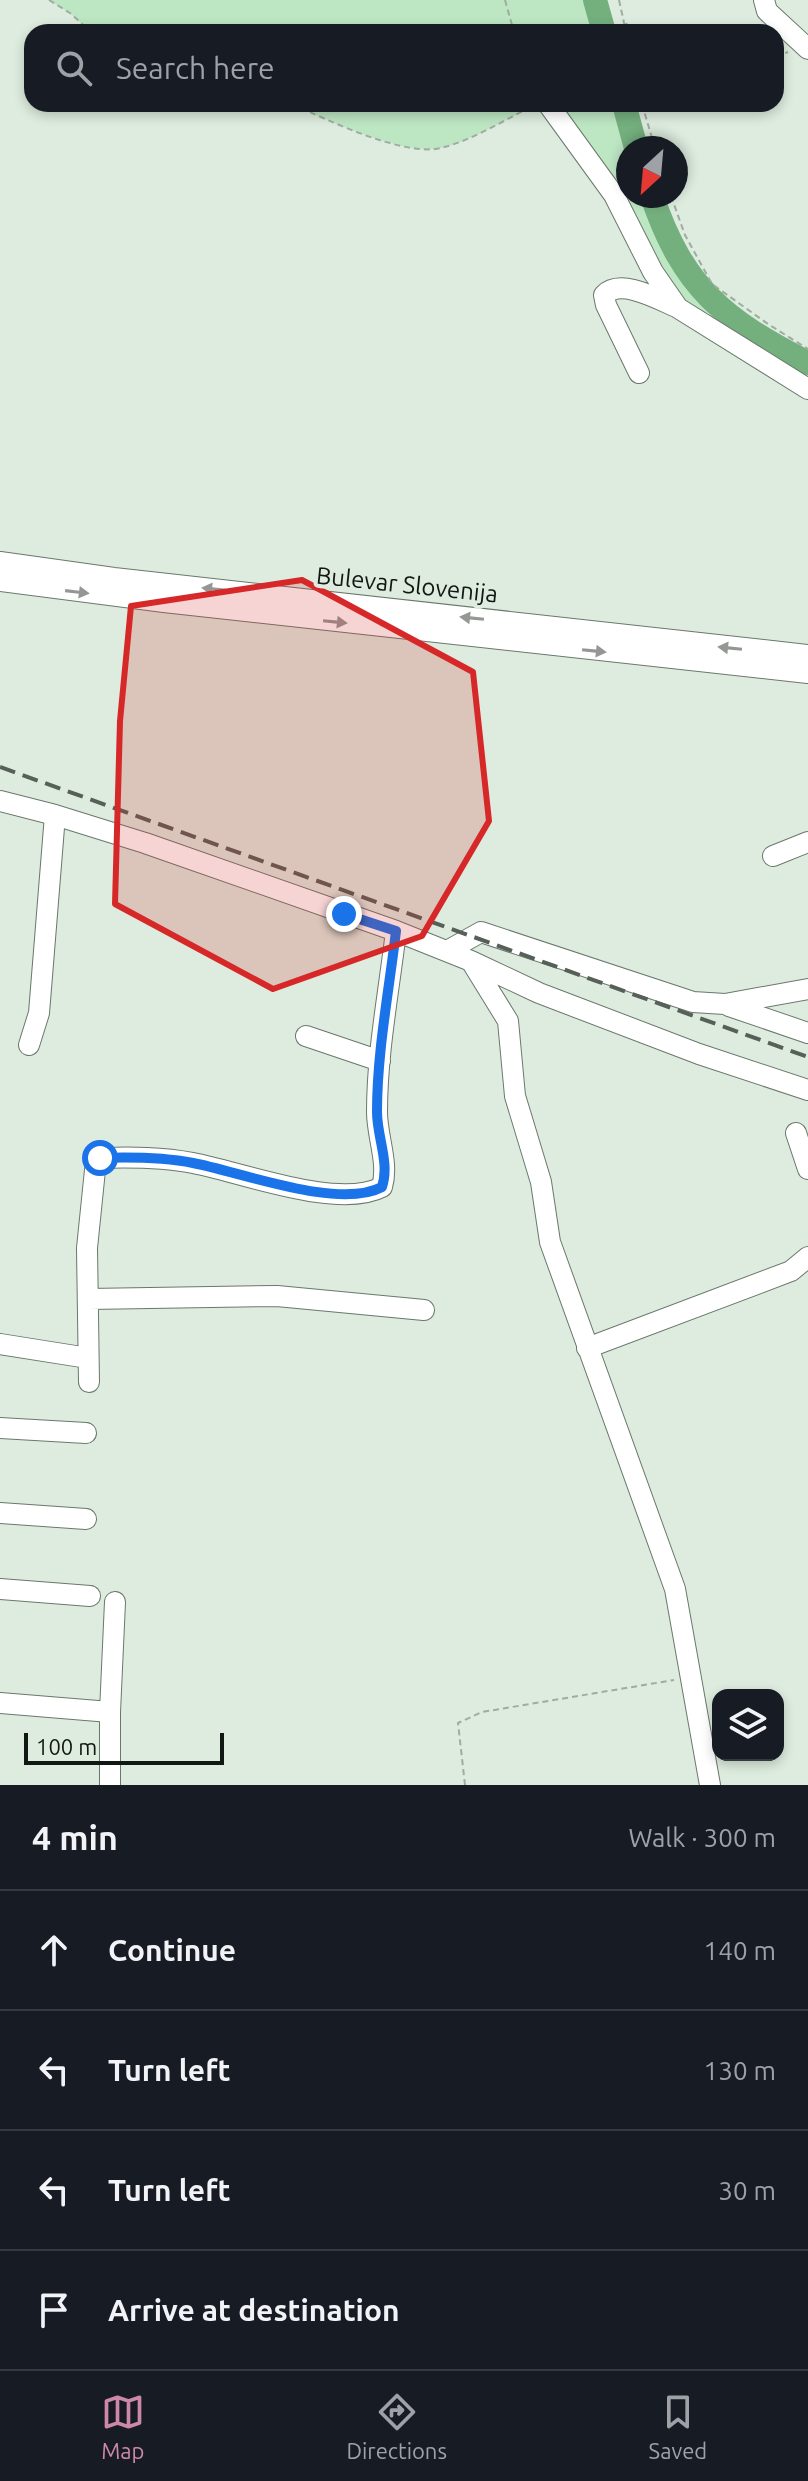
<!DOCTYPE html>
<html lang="en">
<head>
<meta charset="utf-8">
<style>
	:root { --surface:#171b24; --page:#242831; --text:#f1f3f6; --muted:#9ea1a6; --line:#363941; --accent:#cc87a9 }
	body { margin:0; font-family:Ubuntu,sans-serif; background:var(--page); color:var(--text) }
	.controls { position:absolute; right:24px; bottom:24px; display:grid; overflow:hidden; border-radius:16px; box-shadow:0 4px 12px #0003 }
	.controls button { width:72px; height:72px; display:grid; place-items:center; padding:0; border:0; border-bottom:2px solid var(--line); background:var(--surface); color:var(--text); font:40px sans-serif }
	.compass { position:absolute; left:616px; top:136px; width:72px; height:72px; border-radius:50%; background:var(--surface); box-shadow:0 4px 12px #0003; rotate:206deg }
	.scale { position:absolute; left:24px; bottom:20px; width:200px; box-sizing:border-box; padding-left:8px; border:4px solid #111712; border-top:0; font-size:22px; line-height:28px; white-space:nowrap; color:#111712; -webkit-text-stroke:6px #ddecde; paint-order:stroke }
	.stop { position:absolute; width:24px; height:24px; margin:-18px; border:6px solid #1a73e8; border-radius:50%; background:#fff }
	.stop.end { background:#1a73e8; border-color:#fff; box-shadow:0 2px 8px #0008 }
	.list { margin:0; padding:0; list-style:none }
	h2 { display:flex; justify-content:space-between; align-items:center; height:104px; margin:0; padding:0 32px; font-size:34px }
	h2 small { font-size:26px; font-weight:400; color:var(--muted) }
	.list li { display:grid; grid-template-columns:52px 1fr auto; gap:24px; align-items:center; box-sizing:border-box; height:120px; padding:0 32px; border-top:2px solid var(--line) }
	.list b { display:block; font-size:30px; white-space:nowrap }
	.list em { font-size:26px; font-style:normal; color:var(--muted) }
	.icon { flex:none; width:44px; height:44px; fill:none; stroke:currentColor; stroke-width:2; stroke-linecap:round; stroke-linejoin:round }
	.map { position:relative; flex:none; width:808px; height:1785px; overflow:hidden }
	.search { position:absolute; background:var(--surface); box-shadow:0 4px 12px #0003; left:24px; right:24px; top:24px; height:88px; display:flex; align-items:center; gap:20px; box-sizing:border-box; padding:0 28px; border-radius:24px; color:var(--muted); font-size:30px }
	.sheet { height:584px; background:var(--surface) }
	nav { display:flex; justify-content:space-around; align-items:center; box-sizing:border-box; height:112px; border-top:2px solid var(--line); background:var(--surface); font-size:22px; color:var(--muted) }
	nav a { display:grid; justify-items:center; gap:4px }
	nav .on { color:var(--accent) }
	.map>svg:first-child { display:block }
</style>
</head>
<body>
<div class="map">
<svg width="808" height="1785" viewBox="0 0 808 1785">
	<rect width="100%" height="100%" fill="#ddecde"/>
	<path fill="#bde6c3" d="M49,0H595L604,32H91L70,13Z
		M292,104H537C508,118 472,141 441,148C402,156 328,120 292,104Z
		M548,104H624L636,148H628V196H652C669,247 688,280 728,316L678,308Z"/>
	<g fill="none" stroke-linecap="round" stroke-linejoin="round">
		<path stroke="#74af7e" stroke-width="24" d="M595,0L604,32
			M624,104L636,148
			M652,196C683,288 724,320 808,363"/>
		<defs>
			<path id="minor" d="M764,0L767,11L808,49
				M548,104L614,195L653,272L678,308L808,389
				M639,373L606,305L604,295C620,278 656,298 674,306
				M0,562L114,578L808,655
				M0,581L164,602L808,673
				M0,801L55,815L145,843L396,931L471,961L539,993L699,1054L808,1090
				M773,856L808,842
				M447,951L481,932L693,1002L725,1004L808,989
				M471,961L508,1021L515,1096L541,1182L550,1242L675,1589L710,1785
				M729,1006L808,1033
				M306,1036L380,1061
				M29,1045L39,1013L55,815
				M796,1133L808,1169
				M89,1299L277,1296L424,1310
				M0,1344L88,1358
				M587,1348L791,1271L808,1257
				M89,1382L87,1248L95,1170L100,1158C132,1157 162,1157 193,1163C241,1172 338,1210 382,1187C389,1163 377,1137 377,1112C377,1052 389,991 396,931
				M0,1428L86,1433
				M0,1513L86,1519
				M0,1589L90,1596
				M0,1703L110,1712L115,1602
				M110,1712V1785"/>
		</defs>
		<use href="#minor" stroke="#6a786c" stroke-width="22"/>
		<path stroke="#9faca0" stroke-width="2" stroke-dasharray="6 4" stroke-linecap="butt" d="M49,0L70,13L91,32
			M505,0L514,32
			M619,0L626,32
			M626,23L632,32
			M776,57L788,52
			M292,104C328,120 403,157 441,148C473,140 504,120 533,106
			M642,104L655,148
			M671,196L685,235L712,284L768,324L808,349
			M465,1785L458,1723L482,1712L674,1680"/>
		<use href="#minor" stroke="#fff" stroke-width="20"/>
		<path stroke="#576058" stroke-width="4" stroke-dasharray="16 8" stroke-linecap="butt" d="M0,767L808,1057"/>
	</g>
	<defs><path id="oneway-solid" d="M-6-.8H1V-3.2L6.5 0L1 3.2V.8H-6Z" transform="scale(2)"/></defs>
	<g fill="#949794">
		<use href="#oneway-solid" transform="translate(214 589) rotate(-174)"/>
		<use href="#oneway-solid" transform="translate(77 592) rotate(7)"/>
		<use href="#oneway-solid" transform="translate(472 618) rotate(-174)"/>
		<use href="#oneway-solid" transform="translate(335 622) rotate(6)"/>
		<use href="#oneway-solid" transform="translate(730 648) rotate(-174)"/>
		<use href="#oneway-solid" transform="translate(594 651) rotate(6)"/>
	</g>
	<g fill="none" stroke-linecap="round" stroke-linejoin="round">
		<path stroke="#1a73e8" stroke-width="10" d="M100,1158C132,1157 162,1157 193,1163C241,1172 339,1210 382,1187C390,1163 377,1137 377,1112C377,1052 389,991 396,931L344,914"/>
	</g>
	<path fill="#d62828" fill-opacity="0.2" stroke="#d62828" stroke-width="6" stroke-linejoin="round" d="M302,580L473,672L489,821L422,936L273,989L115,904L120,721L131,606Z"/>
	<g text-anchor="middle" stroke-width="8" stroke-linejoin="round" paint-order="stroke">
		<g font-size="24" fill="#111712" stroke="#ddecde">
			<text transform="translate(407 585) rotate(6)" y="8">Bulevar Slovenija</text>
		</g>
	</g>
</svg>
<div class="controls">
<button><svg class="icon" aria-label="layers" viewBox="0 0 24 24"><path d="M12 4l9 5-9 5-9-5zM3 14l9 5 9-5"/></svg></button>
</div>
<svg class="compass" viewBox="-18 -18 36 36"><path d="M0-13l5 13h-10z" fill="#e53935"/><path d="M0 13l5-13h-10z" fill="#9ea1a6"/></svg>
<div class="scale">100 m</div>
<div class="stop" style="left:100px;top:1158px"></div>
<div class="stop end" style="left:344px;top:914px"></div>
<div class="search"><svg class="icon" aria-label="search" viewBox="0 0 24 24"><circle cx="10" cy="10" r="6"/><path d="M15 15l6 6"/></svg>Search here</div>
</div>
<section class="sheet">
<h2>4 min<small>Walk · 300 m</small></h2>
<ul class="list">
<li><svg class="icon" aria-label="ahead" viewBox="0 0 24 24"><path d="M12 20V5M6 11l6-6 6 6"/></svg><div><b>Continue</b></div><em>140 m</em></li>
<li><svg class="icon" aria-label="left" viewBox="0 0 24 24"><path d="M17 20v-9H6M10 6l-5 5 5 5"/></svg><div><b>Turn left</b></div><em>130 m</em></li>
<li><svg class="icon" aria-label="left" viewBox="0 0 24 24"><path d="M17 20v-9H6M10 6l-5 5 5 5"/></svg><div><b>Turn left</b></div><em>30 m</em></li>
<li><svg class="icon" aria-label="arrive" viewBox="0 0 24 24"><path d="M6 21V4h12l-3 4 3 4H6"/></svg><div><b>Arrive at destination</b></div></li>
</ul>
</section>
<nav>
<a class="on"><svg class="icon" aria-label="map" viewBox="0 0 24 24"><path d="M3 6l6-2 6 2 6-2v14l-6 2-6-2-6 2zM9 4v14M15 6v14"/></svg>Map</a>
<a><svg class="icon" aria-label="directions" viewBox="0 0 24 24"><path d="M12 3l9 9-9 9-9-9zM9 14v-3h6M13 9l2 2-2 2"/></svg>Directions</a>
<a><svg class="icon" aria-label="saved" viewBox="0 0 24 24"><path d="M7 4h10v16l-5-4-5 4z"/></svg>Saved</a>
</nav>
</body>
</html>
